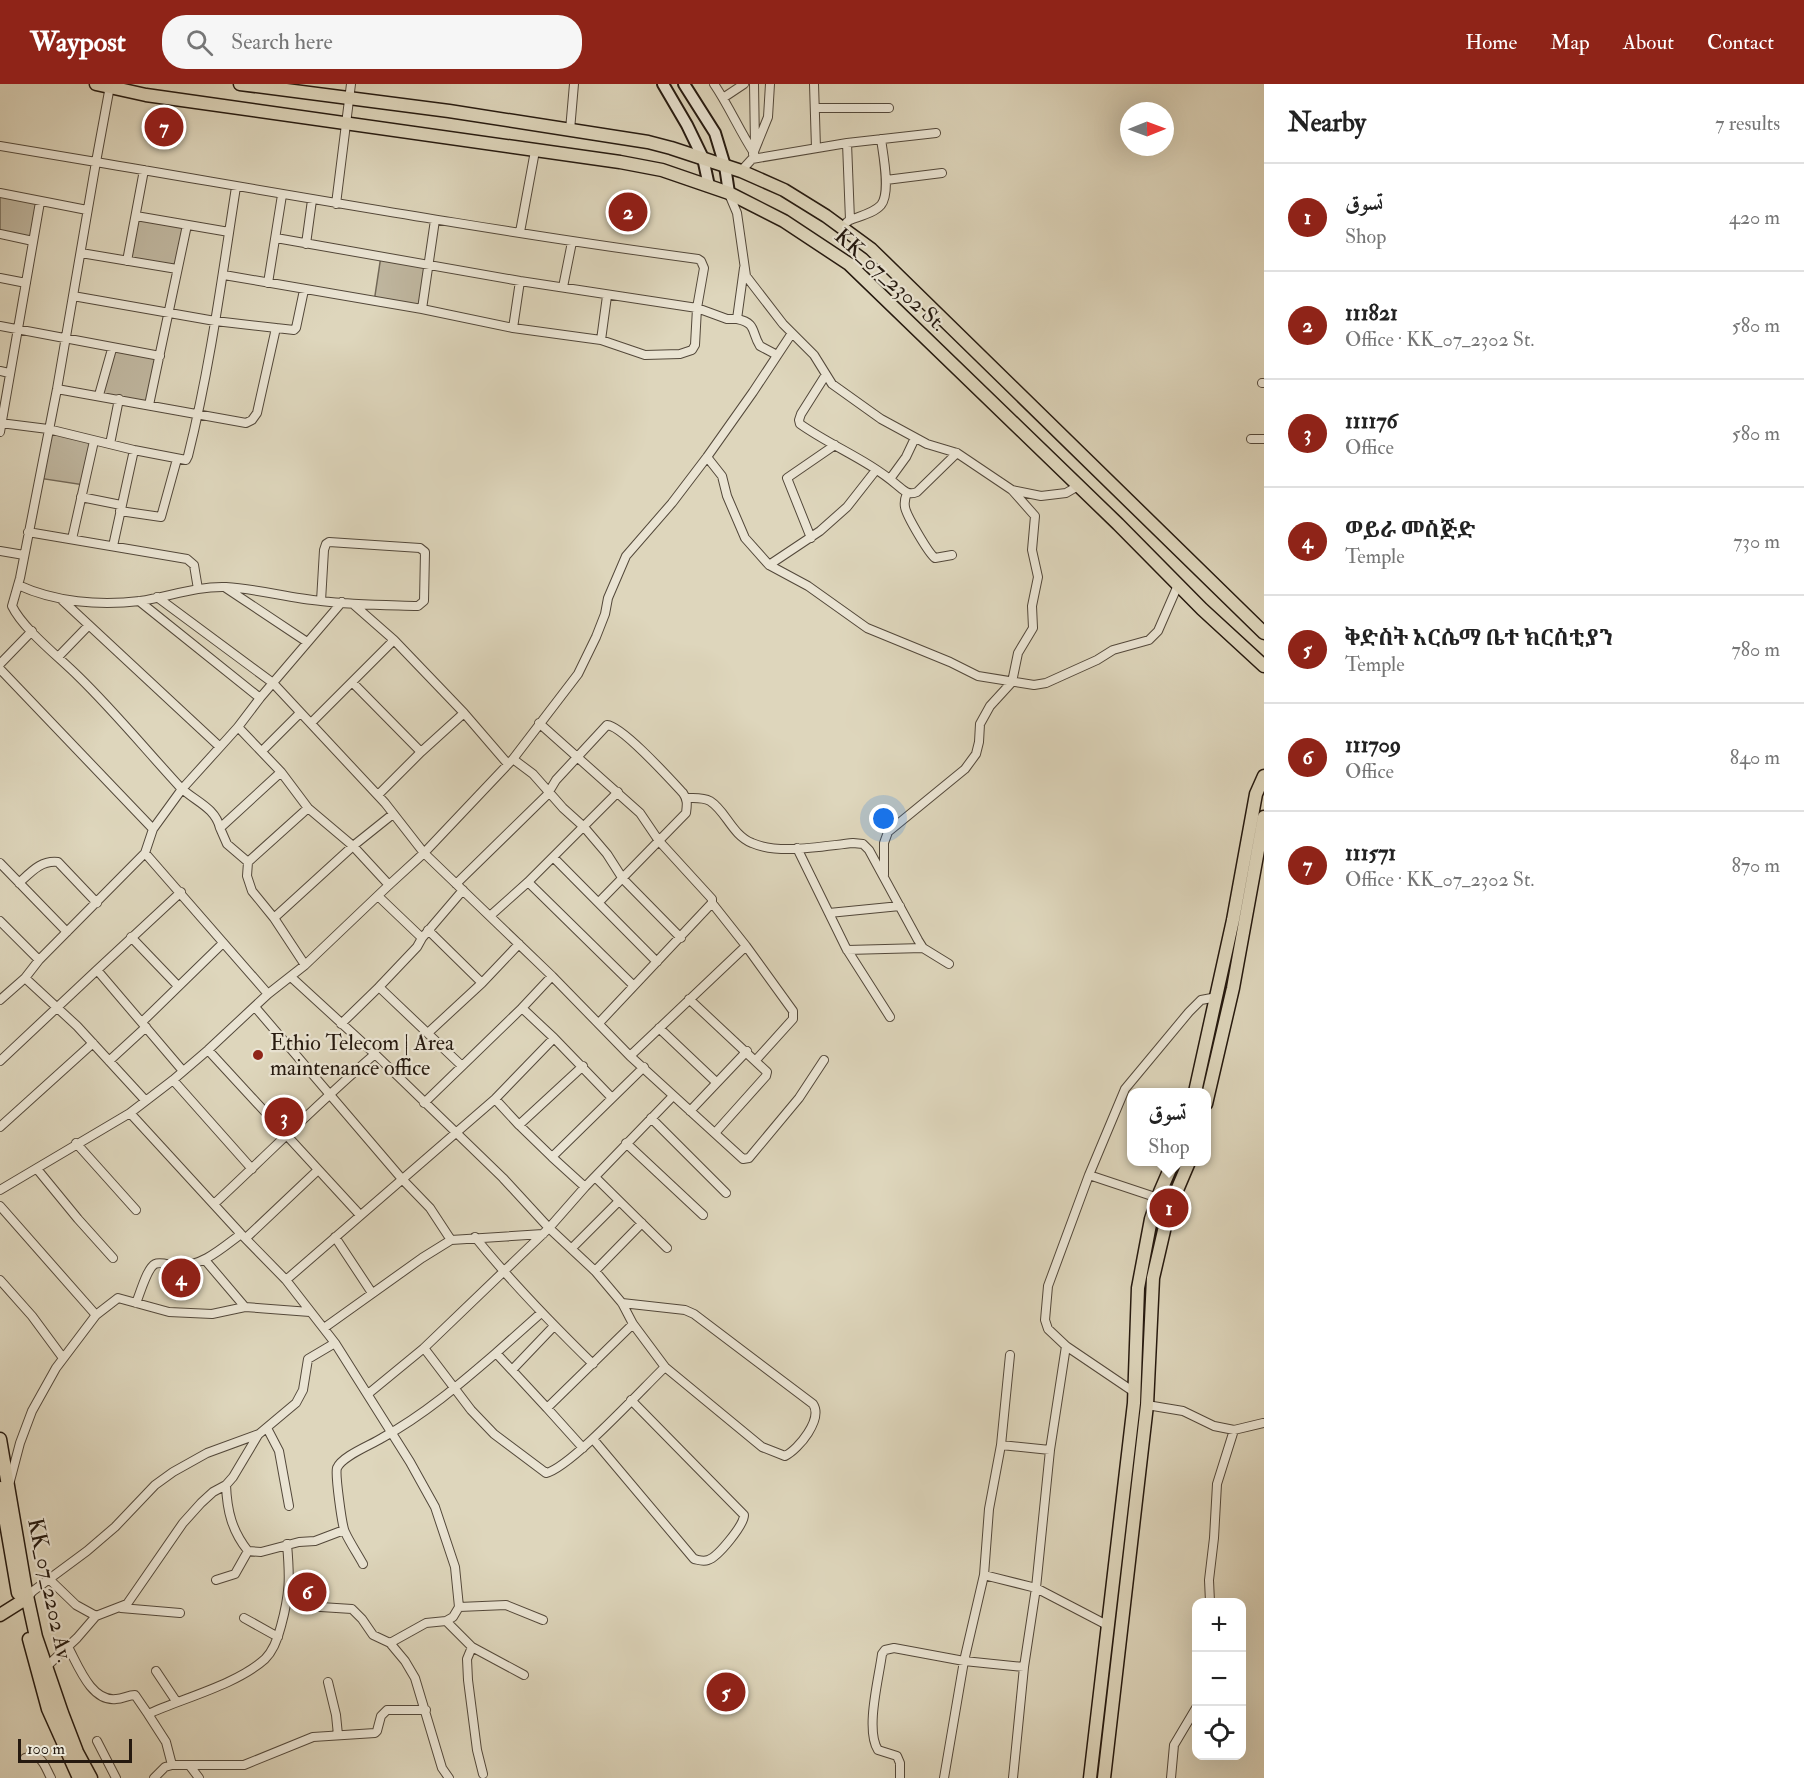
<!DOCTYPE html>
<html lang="en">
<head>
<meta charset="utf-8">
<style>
	:root { --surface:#fff; --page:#f6f6f6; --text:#222; --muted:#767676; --line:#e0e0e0; --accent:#8f2418 }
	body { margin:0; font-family:"IM FELL Double Pica",Amiri,"Noto Serif Ethiopic",serif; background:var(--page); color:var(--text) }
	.controls { position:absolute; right:18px; bottom:18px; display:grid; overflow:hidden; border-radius:12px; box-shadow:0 6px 24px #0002 }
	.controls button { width:54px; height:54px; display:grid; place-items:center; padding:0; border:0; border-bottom:2px solid var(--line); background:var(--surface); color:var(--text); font:30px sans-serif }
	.compass { position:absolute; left:1120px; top:18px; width:54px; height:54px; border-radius:50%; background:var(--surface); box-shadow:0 6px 24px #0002; rotate:89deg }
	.scale { position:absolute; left:18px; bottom:15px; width:114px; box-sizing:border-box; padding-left:6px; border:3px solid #25190f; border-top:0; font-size:16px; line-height:21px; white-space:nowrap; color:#25190f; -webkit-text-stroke:4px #eae4d3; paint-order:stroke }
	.you { position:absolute; left:884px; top:735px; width:21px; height:21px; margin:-15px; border:4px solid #fff; border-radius:50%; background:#1a73e8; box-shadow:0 0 0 9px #1a73e833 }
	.badge { display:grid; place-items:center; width:39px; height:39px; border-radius:50%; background:var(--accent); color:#fff; font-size:20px; font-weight:700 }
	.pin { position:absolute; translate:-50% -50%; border:3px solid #fff; box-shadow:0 2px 6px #0006 }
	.popup { position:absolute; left:1127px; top:1004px; width:84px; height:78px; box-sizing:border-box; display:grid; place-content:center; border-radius:12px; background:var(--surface); filter:drop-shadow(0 2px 4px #0005); font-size:20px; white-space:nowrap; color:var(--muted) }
	.popup b { font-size:22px; color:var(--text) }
	.popup::after { content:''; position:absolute; left:50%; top:100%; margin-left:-12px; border:12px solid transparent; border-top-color:var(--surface) }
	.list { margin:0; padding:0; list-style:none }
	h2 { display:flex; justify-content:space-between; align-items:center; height:78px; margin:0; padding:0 24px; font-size:26px }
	h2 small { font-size:20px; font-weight:400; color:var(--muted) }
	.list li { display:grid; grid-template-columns:39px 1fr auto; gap:18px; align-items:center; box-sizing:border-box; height:108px; padding:0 24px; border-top:2px solid var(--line) }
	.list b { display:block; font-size:22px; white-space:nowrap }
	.list p { margin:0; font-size:20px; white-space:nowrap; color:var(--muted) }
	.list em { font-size:20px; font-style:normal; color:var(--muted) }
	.icon { flex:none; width:33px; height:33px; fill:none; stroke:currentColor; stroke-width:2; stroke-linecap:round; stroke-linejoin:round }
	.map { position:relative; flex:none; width:1264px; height:1694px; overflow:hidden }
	header { display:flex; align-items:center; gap:36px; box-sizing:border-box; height:84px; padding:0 30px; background:var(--accent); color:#fff }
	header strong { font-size:28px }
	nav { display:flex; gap:33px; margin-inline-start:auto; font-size:21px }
	.search { width:420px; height:54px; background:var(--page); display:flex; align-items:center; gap:15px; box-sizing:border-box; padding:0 21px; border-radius:24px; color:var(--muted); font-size:22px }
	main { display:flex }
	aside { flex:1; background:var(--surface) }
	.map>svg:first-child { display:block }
</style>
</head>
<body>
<header>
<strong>Waypost</strong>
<div class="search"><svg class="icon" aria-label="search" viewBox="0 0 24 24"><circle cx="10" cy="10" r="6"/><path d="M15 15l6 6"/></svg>Search here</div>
<nav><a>Home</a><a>Map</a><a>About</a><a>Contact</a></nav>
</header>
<main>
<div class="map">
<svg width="1264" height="1694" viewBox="0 0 1264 1694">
	<rect width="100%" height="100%" fill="#ded6bc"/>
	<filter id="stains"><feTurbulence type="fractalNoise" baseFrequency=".00333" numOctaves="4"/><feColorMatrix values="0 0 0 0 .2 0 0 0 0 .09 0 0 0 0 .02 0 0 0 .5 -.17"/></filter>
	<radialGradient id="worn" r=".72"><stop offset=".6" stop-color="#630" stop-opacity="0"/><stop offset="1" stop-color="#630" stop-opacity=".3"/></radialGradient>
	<path fill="#bfb69f" stroke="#726857" stroke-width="1.5" d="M0,109L40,118L33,157L0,150Z
		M136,132L187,141L177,185L127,177Z
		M381,172L429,181L422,225L374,218Z
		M112,265L160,272L149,321L99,311Z
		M48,345L94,357L84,401L38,394Z"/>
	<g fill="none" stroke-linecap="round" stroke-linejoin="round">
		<defs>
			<path id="street" d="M714,0C729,22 739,46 754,69
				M754,0L755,61
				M814,0L816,64
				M723,14L744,0
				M816,24H889
				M570,46L574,0
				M847,59L850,136L847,138
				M0,62L96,78L110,2
				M753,70L768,33L770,0
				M741,87L752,75L847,59L936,49
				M886,96L942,89
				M0,109L87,126
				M729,110L737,129L746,192L783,240L814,271L832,300L881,335L927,360L957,369L1012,406L1041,412L1066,409L1078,402
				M336,120L351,0
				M136,132L229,148
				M850,136C860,132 874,129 881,121C891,109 883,70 881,55
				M520,148L535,67
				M0,150L33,157
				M276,154L520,197L697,224L727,235H737L744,184
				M306,160L312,116
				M81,169L177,185
				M127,177L144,86
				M224,191L422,225L513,244L601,256L645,271L680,270L692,266L695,261L697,224L704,184L701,177L698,175C497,148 297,112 96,78L57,305L20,494L12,522C23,545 59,573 78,592C114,627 146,666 180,703C194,717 215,723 220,744L281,688
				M0,194L26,199
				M268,199L282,111
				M563,203L572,158
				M73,212L215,237L294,246L296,244L304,206
				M422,225L435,136
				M737,235C757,239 751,248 760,262L777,271
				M0,242L160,272
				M513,244L520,197
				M601,256L607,212
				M0,287L9,289
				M825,292L801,330L799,336L800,340C831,362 868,376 897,401C903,406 908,412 917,408L957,369
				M1262,299H1264
				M57,305L246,339L252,336L257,329L276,244
				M99,311L112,265
				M149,321L187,141
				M0,339L48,345L134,366L186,376L188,372C210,284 222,193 236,103
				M0,348L40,118
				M1251,355H1264
				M110,360L119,315
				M707,373L722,392L727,412L745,454L769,481L808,502L867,544L950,578L978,592L1034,601L1046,599L1097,576L1113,566L1149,556L1158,547L1178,501
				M890,395L906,373L915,354
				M907,409C905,414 904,418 905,423C906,431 929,470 935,474L952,471
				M81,413L121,421
				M120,427L161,433L177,375
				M28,448L187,475L194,481L198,505
				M811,454L787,394L835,361
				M72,455L94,357
				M113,462L134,366
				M0,467L24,471
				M769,481L820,447L847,423L876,386
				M18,501C55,518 99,522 140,517C168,513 196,502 226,503C258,505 289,514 321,517C353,521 385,521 418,522L424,517L425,468L420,464L329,458L326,460L324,466L321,517
				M226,504L307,558
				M139,517L260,614
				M353,520L394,556L464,629L421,668
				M58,573L89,541
				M0,580L32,547
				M0,585L153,745
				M352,598L421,668L378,711
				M464,629L507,679
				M311,639L394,556
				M539,639L640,729L659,757L712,815V819L746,862L793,927V935L756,976
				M238,643L281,688L308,724L353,762L389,801
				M220,663L238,643L260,614L342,518
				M262,667L300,629
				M513,675L533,690L563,724L584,743L607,770L623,795L681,854
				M687,714C694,714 703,713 710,717C726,727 732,751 752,759C779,771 823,762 853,759L863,760L869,766L918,856L923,864L949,880
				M220,744L227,760L248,778
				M797,764L846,864L890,933
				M145,769L268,910
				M553,773L657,878
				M0,779L67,848
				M884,791V759L888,748L965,685L976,670L979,658L980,640L990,622L1012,598L1018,569L1033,544L1032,522L1038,493L1032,466L1035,432L1012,406
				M528,798L633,901
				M19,799C31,788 41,776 58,778L97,819
				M456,800L547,711L556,696L607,641C622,642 670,695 683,709C688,716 687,721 686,729L599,818
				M378,812L422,854L463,806
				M829,829L900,822
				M490,832L528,798L618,708
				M274,834L353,762L393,730
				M0,837L39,876
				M428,846L482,899
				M131,853L178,902
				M847,866L923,864
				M305,881L274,834L252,807L247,792L248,778L308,724
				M97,886L181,808
				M552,892L630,972L743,1075L749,1074L799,1014L824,976
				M291,893L375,970
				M25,894L77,942L145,1016
				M379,903L417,863L422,854
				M689,915L767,988L766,992L715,1049
				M0,916L25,894L39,876L145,769L153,745L182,705L220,663L62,516
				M255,923L402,1095L430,1124L451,1156
				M142,938L222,860
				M599,939L712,819
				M341,940L379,903L462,982
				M659,944L716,998
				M429,948L482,899L519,860
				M554,954L612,1014
				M208,966L360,1131
				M630,972L746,862
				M0,977L97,886L183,987
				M109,977L146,943
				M173,996L252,1085
				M495,1015L519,1041L552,1073L644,983
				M424,1019L522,924
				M690,1027L747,967
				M130,1029L241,1150L286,1196L495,1015L554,954L522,924L552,892L424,769L513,675L578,590L596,553L605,530L608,514L626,472L672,419L707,373L753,308L792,249
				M651,1034L726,1109
				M519,1041L583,982
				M0,1043L93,959
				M76,1059L136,1126
				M626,1059L703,1131
				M552,1073L585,1103L549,1144L424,1264L471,1326L494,1350L546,1389C570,1384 643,1304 665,1283
				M37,1085L78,1135L113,1174
				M1089,1091L1158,1114
				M595,1093L667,1164
				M585,1103L673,1012
				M0,1106L130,1029L173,996L208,966L268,910L305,881L389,801L424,769L385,719L273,599L157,513
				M214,1120C268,1070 319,1018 375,970L503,1094L549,1144L595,1187L622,1219L633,1240L665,1283L762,1363L785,1372C799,1365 823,1335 813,1320L694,1230L685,1226L622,1219
				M0,1122L96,1231
				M335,1153L372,1209
				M475,1153C511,1198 551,1239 593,1280
				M246,1154L318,1086
				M572,1164L619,1117
				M205,1176L245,1223
				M595,1187L642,1139
				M0,1196L32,1232L63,1274
				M286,1196L335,1259L410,1378L435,1423L455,1483L459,1523L453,1533L446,1537L426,1539L390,1559
				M136,1219C140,1210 147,1184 155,1180C161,1177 171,1182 178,1182C203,1182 222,1164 241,1150
				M541,1229L496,1269L547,1324L633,1240
				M324,1244L422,1174L451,1156L543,1150
				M512,1286L554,1242
				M1134,1308L1066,1262L1048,1245L1045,1236L1048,1202L1089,1091L1125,1005L1189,928L1201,916L1217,913
				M368,1310L424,1264
				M1147,1321L1183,1327L1214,1342L1234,1346L1263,1339
				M547,1324L583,1364
				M267,1344L279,1367L289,1422
				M593,1355L694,1475C699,1476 703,1478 708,1476C718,1473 744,1441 744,1431L631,1316
				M1001,1361L1050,1366
				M10,1397L20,1359L32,1327L56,1284L96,1231L118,1214L169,1228L212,1230L245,1223L310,1228
				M226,1401C227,1427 232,1447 248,1467L261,1468L299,1458L315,1457L344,1446
				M363,1480C357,1469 350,1459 345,1448C342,1442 335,1390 337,1384C342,1372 371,1361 382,1354C424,1331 460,1300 496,1269
				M984,1491L1036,1504L1107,1541
				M49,1495L76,1521L96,1532
				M216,1496L235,1490L248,1467
				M27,1514L33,1507L87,1467L115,1443L155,1401L173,1388L207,1369L259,1350L290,1324L296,1319L303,1306L308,1275L335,1259
				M289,1514L305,1522L352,1525L362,1535L373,1551L390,1559L405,1577L415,1594L442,1684L449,1694
				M1210,1518L1209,1496L1214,1454L1217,1400L1234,1346
				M459,1523L506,1521L543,1536
				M121,1524L180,1529
				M244,1534L278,1553
				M446,1537L472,1563L524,1591
				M68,1563C78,1581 91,1618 116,1615C123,1615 128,1611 135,1611L148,1630
				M472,1563L467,1575L468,1596L477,1666L483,1690
				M45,1584L77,1554L96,1532L127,1520L183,1439L201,1419L213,1408L226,1401L233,1393L258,1351
				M156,1587L176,1617
				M328,1598L336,1631L338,1651
				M97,1657L116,1694
				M25,1674C42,1668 44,1681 51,1694
				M172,1681L166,1658L148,1630C183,1614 236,1601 265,1575C274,1566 278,1554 281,1542C290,1509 290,1494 287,1460
				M190,1682L199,1694
				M154,1694L165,1683L172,1681H244L313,1653L375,1649L377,1647L381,1632L387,1626H426
				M900,1694V1679L897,1672L878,1666C865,1646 879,1594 882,1570L885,1566L894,1564L964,1577L1024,1583
				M944,1694L964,1577L984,1491L989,1425L1001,1361L1010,1271
				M1013,1694L1024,1583L1036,1504L1050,1366L1066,1262
				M1171,1694L1174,1661L1196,1624"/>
			<path id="secondary" d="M663,0L687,41L703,74L709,102
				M684,0L715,49L725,82L729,109"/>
			<path id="primary" d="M96,0L146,11L620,78L662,86L729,109L784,137L849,180L1118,440L1202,525L1264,582
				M240,0L449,27L648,58L671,64L741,87L784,106L826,132L871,165L1264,549
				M1195,1008L1233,836L1256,710L1264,692
				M1206,1020L1233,904L1264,733
				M0,1355L26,1507L36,1553L62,1629L77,1668L91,1694
				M0,1404L18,1509
				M0,1531L27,1514
				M29,1555L48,1625L79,1694
				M1090,1694L1134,1319L1138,1204L1151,1135L1160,1108L1173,1078
				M1104,1694L1147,1321L1153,1194L1169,1125L1189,1078"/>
		</defs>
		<use href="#street" stroke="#53483a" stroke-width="10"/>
		<use href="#secondary" stroke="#25190f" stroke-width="14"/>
		<use href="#primary" stroke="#25190f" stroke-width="15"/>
		<use href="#street" stroke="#eae4d3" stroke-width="8"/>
		<use href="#secondary" stroke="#eae4d3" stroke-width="10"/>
		<use href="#primary" stroke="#ded6bc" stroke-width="12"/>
	</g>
	<circle fill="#8f2418" stroke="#eae4d3" stroke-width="2" cx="258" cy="971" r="6"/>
	<g text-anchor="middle" stroke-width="4.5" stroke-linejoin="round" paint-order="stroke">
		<g font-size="22" fill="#25190f" stroke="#eae4d3">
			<text transform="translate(891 195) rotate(42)" y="8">KK_07_2302 St.</text>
			<text transform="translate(51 1506) rotate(78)" y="8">KK_07_2202 Av.</text>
		</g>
		<g font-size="22" fill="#25190f" stroke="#eae4d3" text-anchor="start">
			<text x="270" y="966">Ethio Telecom | Area<tspan x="270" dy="25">maintenance office</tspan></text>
		</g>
	</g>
	<rect width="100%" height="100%" filter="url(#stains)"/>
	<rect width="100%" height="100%" fill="url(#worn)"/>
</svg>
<div class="controls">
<button>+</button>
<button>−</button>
<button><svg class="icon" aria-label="locate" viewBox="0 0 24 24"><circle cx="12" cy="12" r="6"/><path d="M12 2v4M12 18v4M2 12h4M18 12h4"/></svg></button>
</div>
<svg class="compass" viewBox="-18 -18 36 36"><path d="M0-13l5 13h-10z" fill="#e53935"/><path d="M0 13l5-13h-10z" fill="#767676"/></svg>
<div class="scale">100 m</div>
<div class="you"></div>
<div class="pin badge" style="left:1169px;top:1124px">1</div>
<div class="popup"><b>تسوق</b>Shop</div>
<div class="pin badge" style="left:628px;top:128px">2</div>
<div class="pin badge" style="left:284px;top:1033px">3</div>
<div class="pin badge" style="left:181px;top:1194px">4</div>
<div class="pin badge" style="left:726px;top:1608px">5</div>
<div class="pin badge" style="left:307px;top:1508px">6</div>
<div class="pin badge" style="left:164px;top:43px">7</div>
</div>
<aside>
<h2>Nearby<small>7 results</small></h2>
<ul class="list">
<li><span class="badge">1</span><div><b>تسوق</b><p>Shop</p></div><em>420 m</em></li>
<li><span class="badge">2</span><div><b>111821</b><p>Office · KK_07_2302 St.</p></div><em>580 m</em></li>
<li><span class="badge">3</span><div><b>111176</b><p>Office</p></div><em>580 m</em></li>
<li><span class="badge">4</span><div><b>ወይራ መስጅድ</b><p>Temple</p></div><em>730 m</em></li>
<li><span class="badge">5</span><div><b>ቅድስት አርሴማ ቤተ ክርስቲያን</b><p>Temple</p></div><em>780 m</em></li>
<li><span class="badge">6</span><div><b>111709</b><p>Office</p></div><em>840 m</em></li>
<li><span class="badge">7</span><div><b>111571</b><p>Office · KK_07_2302 St.</p></div><em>870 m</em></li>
</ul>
</aside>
</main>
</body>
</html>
